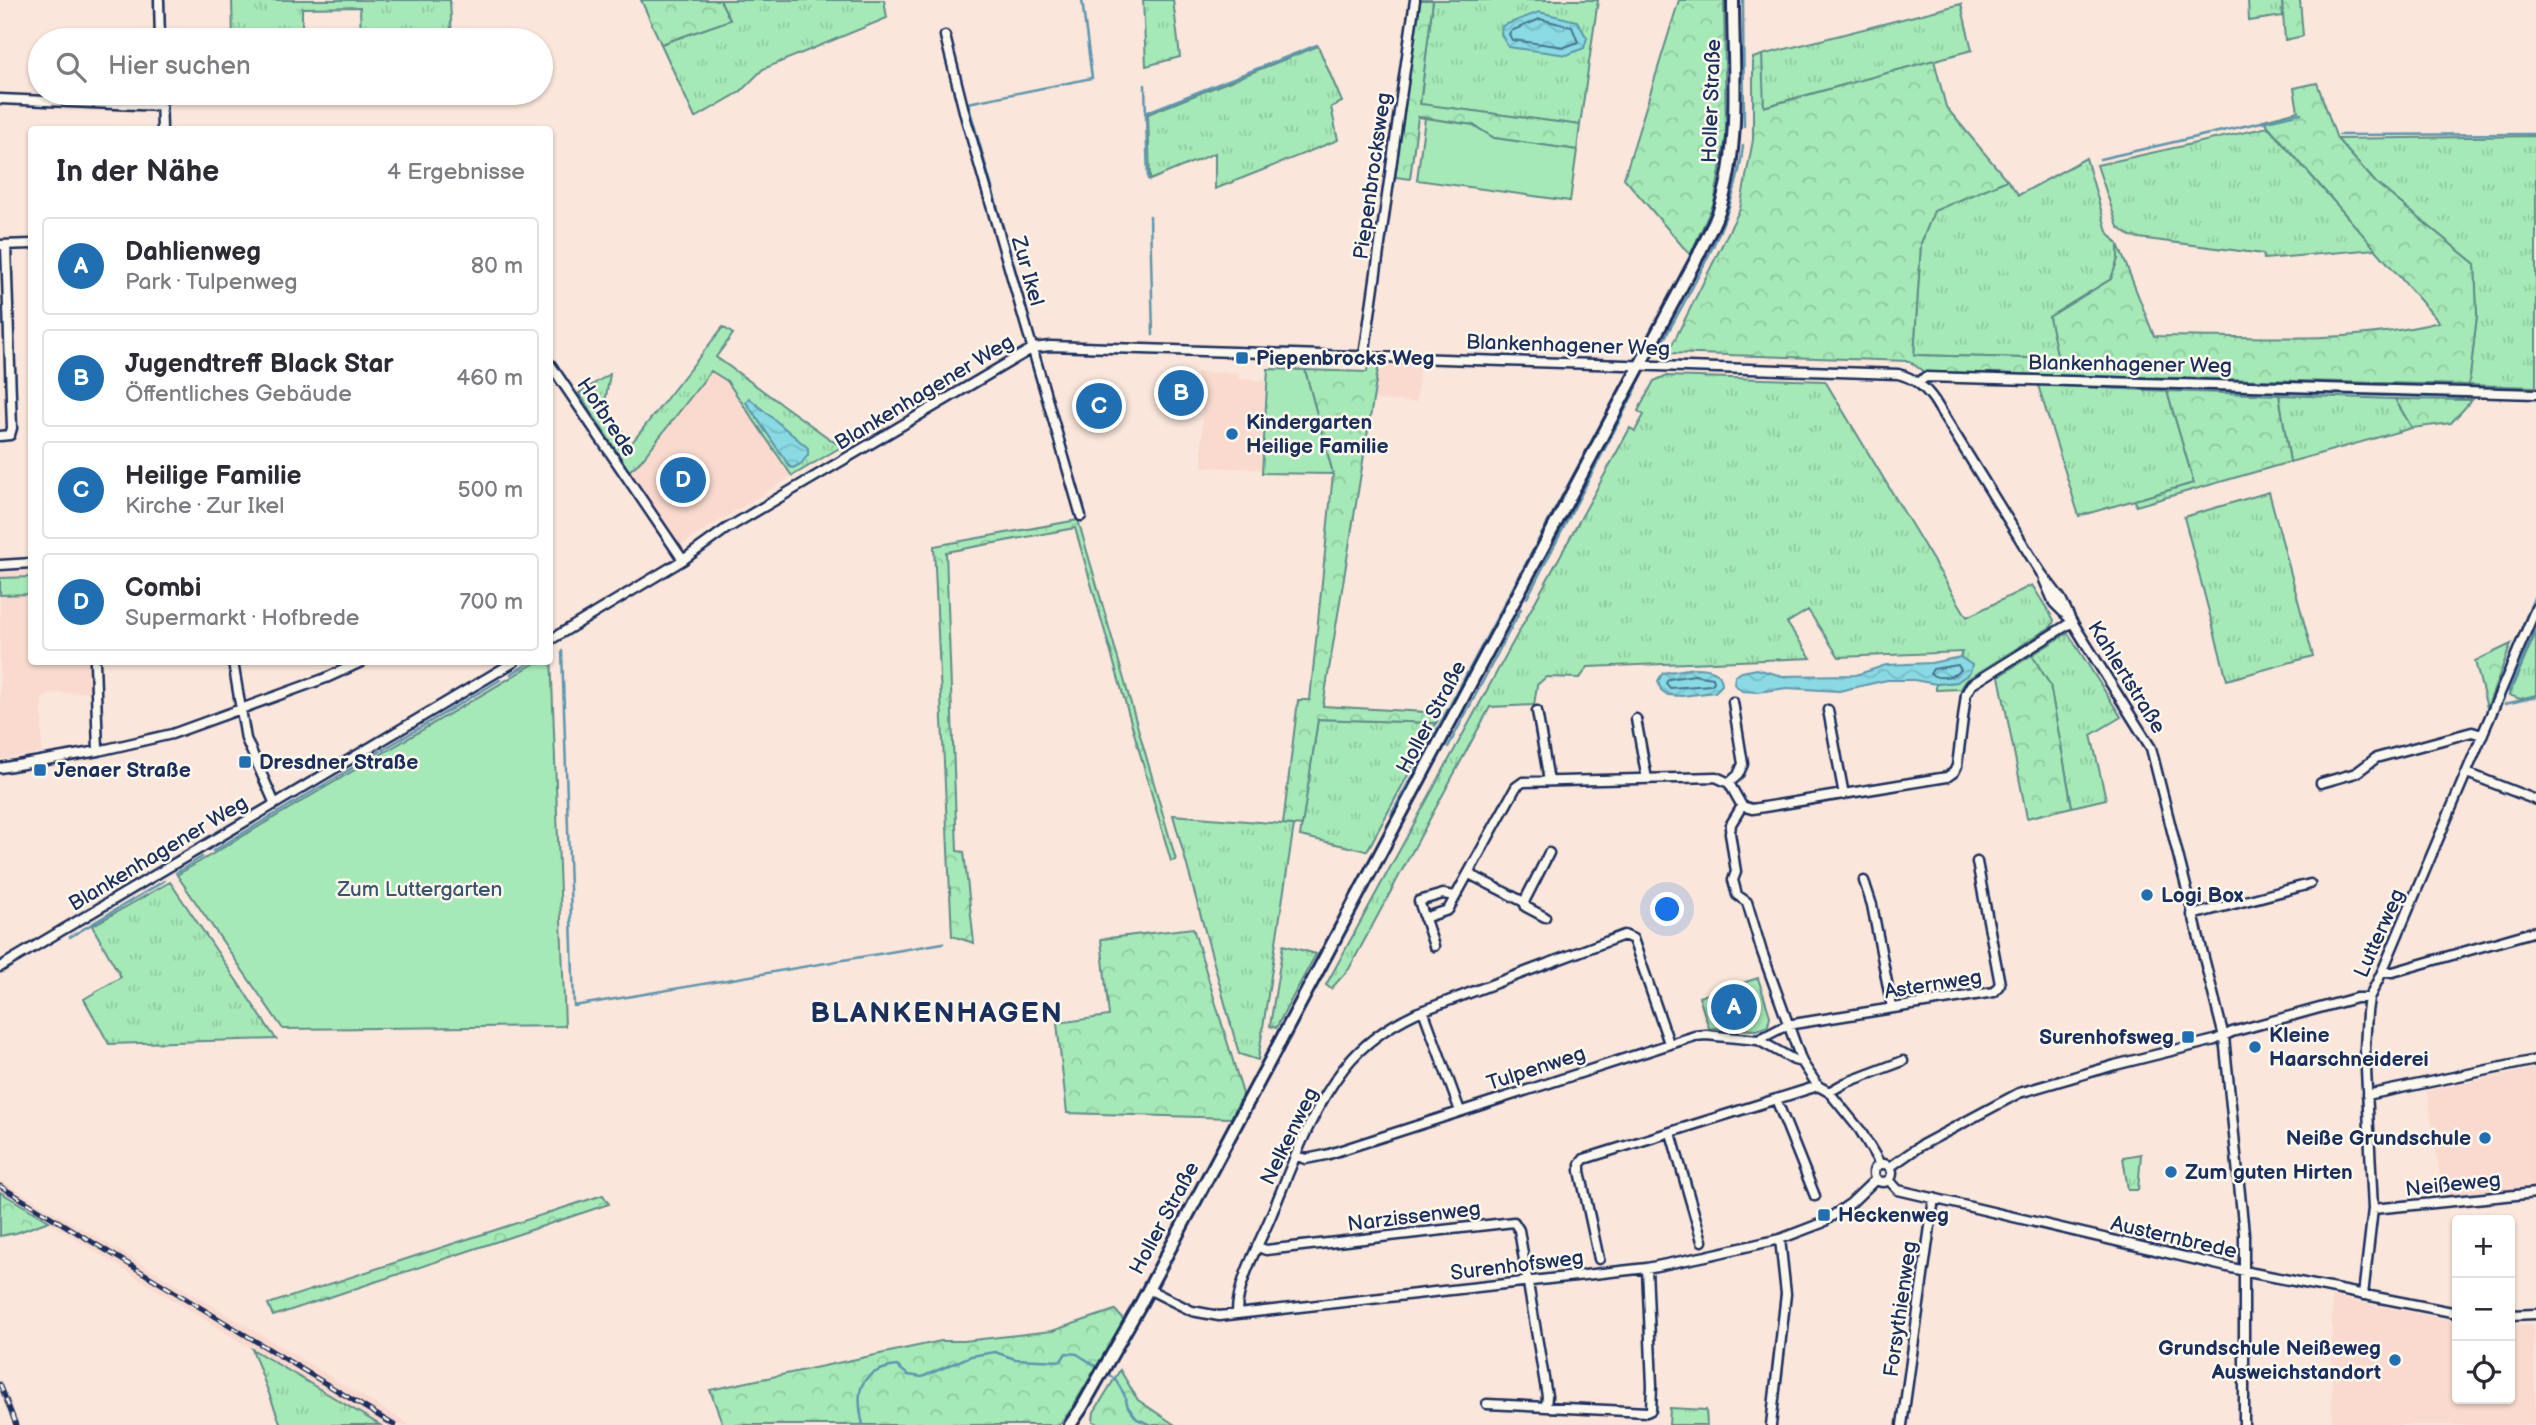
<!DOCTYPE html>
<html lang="de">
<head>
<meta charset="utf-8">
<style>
	:root { --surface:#fff; --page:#f7f7f7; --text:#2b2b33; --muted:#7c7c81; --line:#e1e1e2; --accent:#1f6fb2 }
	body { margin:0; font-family:"Balsamiq Sans",sans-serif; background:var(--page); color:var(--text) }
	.controls { position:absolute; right:21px; bottom:21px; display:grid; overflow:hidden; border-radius:7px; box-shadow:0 2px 5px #0004 }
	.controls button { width:63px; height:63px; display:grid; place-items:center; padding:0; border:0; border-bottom:2px solid var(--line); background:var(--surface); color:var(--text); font:35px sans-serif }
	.you { position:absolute; left:1668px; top:910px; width:24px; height:24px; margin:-18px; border:5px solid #fff; border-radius:50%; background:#1a73e8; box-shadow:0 0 0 10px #1a73e833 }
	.badge { display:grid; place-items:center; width:46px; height:46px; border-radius:50%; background:var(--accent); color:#fff; font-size:23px; font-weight:700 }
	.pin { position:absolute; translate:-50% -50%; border:4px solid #fff; box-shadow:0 2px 7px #0006 }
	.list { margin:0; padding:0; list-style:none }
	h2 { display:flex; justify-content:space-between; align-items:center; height:91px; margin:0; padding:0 28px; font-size:30px }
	h2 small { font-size:23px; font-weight:400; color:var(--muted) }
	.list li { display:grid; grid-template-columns:46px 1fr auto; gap:21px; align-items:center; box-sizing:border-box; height:98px; margin:0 14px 14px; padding:0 14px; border:2px solid var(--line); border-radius:7px }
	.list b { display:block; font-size:26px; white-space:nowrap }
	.list p { margin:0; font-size:23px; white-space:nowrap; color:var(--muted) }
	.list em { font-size:23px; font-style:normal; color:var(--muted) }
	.icon { flex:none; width:38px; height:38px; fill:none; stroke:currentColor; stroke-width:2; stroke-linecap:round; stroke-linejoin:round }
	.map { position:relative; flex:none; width:2536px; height:1425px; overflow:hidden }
	.search { position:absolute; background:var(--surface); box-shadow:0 2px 5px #0004; left:28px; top:28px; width:525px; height:77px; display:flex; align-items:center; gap:18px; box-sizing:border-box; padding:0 24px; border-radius:38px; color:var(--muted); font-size:26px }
	.panel { position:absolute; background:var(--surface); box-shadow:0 2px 5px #0004; left:28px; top:126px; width:525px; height:539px; border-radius:7px }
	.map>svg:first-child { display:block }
</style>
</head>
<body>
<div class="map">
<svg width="2536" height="1425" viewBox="0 0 2536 1425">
	<defs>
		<pattern id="grass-tufts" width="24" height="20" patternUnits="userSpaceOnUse" patternTransform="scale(1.75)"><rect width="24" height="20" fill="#a5eab6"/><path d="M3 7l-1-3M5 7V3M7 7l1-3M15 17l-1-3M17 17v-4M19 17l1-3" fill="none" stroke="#8dc99f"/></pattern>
		<pattern id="forest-crowns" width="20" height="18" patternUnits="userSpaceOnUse" patternTransform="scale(1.75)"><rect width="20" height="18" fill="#a5eab6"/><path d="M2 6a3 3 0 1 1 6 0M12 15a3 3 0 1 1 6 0" fill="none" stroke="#8dc99f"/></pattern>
		<pattern id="water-waves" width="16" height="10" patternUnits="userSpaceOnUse" patternTransform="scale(1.75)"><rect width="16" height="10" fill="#89dae3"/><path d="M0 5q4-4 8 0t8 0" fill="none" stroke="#76bbc5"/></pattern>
	</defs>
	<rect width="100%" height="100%" fill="#fae6da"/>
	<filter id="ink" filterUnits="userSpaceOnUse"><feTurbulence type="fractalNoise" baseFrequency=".0143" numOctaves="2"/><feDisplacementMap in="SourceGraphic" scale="14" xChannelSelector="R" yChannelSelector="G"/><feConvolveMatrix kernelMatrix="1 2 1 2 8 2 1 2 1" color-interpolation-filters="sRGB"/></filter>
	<g filter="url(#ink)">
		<path fill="#fadace" d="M1379,363L1420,364L1416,402L1373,400Z
			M711,371L727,380L792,476L681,545L676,542L629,471L640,462Z
			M1197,372L1238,373V379L1265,381L1261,469L1202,467V401H1197Z
			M31,571L32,662H90L91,692L53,693L42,699V753L0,759V572Z
			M2536,1068V1186L2443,1196L2427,1091Z
			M0,1180L245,1325L410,1425H380L252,1349L0,1192Z
			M2332,1297L2457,1321V1399H2510V1324L2533,1325L2536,1425H2332Z"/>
		<path fill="url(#grass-tufts)" stroke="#608c8a" stroke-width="2" fill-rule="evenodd" d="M232,0H450L452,40H361L360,7L302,8V40H233Z
			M720,0H884L887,18L763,69L740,92L695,118L661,44L730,20Z
			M1143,0H1173L1180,57L1146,66Z
			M1433,0H1598L1580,125L1420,104Z
			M2248,0H2282L2283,16L2249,21Z
			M1961,4L1972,50L1763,107L1762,55Z
			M1318,46L1342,102L1331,107L1338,140L1215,189V153L1150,180L1148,114Z
			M2268,127L2376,249L2264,259L2263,254L2131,237L2118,227L2097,165Z
			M2536,136V387L2469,385L2477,315L2475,264L2376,183L2337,139Z
			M2086,158L2107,231L2118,244V259L2111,279L2049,317L2059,359L1914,355L1921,243L1934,210L2007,180L2019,195Z
			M723,327L733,334L716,357L841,447L792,476L727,381L711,371L640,462L629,471L579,393L610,374L605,402L630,445ZM749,399L807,448L790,467L746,402Z
			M1665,376L1825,381L1967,617L2032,585L2054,620L2052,626L1965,681L1961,689L1936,690V684L1957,682L1971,665L1960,657L1962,652L1839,657L1808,610L1787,623L1811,658L1588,667L1580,678L1546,677L1537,685L1534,705L1490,707L1349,969L1331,989L1326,985L1630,428L1635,431L1644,415L1638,411L1654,381Z
			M2038,385L2167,391L2194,483L2079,516Z
			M2279,395L2395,399L2412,428L2290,462Z
			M2269,492L2313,656L2227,680L2184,517Z
			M2536,632V695L2520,699L2509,695Z
			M2068,633L2121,717L2091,735L2106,799L2072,807L2050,685L2032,655Z
			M1318,719L1436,723L1367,851L1300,836Z
			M1173,815L1294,825L1258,1060L1239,1054Z
			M170,882L276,1039L109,1044L84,999L121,977L92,926Z
			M1283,945L1316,954L1276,1028L1270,1026Z
			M1758,978L1770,1016L1768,1026L1757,1030L1709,1028L1699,997Z
			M2141,1154L2138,1190H2128L2123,1157Z
			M252,1349L380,1425H281Z
			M1670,1408L1706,1410L1707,1425H1669Z"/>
		<path fill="url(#forest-crowns)" stroke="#608c8a" stroke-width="2" d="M641,0H720L730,20L661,44Z
			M1420,0H1433L1420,104L1580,125L1577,150L1494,138L1473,125L1418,117L1410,179L1395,177Z
			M1679,0H1724L1726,138L1714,203L1690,255L1624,178Z
			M2282,0H2300L2303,36L2285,40Z
			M1762,55L1764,107L1934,60L1946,107L2007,180L1934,211L1921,243L1914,355L2058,359L2049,317L2111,279L2118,259V244L2154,336C2249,336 2347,345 2439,322L2263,120L2298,111L2294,88L2317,83L2337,139L2376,183L2475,264L2477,315L2469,385L1924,372L1909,361L1668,353L1740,209L1753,140V58Z
			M1368,363H1379L1323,706L1442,713L1436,723L1318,719L1302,826L1283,824L1298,700H1310L1333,474L1305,370L1367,372Z
			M2167,391L2279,395L2290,462L2136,506L2135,500L2194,483Z
			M2395,399L2472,400L2451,423L2412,428Z
			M1078,520L1176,860L1171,861L1075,528L946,552L957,851L964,852L974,943L952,936L934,546Z
			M2511,644L2487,708L2475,661Z
			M2032,655L2050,685L2072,807L2027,818L1999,676Z
			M1193,928L1243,1094L1231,1118L1067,1113L1057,1023L1109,1016L1101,939Z
			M0,1192L49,1221L16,1233L0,1236Z
			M603,1195L609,1204L273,1316L268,1304Z
			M1115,1310L1124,1320L1072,1408L1059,1425H723L710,1390L941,1341H964L1052,1331Z
			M1120,1370L1138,1400L1175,1425H1100L1093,1421L1094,1412Z"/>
		<path fill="#a5eab6" stroke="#608c8a" stroke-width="2" d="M1425,118L1473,125L1494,138L1577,150L1570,201L1417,180Z
			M1268,369L1305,370L1333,474L1262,473Z
			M31,577V594L0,595V578Z
			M551,653L565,1026L283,1029L177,875L537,662H550Z"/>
		<path fill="url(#water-waves)" stroke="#5d96ae" stroke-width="2" d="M1539,12L1577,21L1587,38L1584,48L1567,55L1508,47L1501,34L1502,26Z
			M749,398L808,448V455L801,464L793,468L790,467L746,402Z
			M1960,657L1972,665L1970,673L1957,682L1936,684L1914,680H1887L1839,691L1787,688L1758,692L1742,691L1734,684L1735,676L1742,672L1757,669L1782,676L1856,675L1886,665L1931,663Z
			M1694,668C1706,668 1722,669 1722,685L1715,692L1682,696L1668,695L1661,690L1658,681L1663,673Z"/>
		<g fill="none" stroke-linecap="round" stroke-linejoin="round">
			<path stroke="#477393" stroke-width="2" d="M1540,19L1572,27L1578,42L1565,47L1512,40L1509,34L1511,31Z
				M1958,665L1961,670C1954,677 1939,680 1930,674L1933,669Z
				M1694,675L1713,678L1714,682L1711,685L1670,688L1666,683L1669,679Z"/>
			<path stroke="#5d96ae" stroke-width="2.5" d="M1743,0L1744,126
				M1145,85L1148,179
				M1145,113L1317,45
				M2339,135L2536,134
				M2100,159L2301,113
				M1150,216L1153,335
				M1032,329L968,103L1092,78L1082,0
				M1662,343C1696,280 1735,218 1743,146
				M2110,388L2463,398
				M1527,598L1637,387
				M562,651L574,1006L943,943
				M511,674L531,662
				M2509,692L2536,627
				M2491,703L2536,593
				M2505,704L2536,697
				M1448,747L1521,609
				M1391,815L1621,386
				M213,851L500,680
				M176,873L202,857
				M70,937L164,881
				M1106,1373L1115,1379L1124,1394L1128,1407L1137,1419L1152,1425
				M863,1425C855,1391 858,1371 897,1366L908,1375L922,1377L971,1356L995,1352L1015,1359L1061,1361L1066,1353L1077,1354L1101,1369"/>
			<defs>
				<path id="minor" d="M159,0L160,40
					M945,36L966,119L1081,516
					M161,93L162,130
					M0,99L161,106
					M0,245L32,244
					M1364,356L1415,0
					M550,364L683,560
					M1919,383L1925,377L2536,394
					M0,436L10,435L12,428L6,245
					M0,565L32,563
					M2044,580L2054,603L2069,618
					M550,640L683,560L726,529L1033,348L1050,346L1898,374C1914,378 1924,386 1934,400L2041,573L2061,599L2071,620L2151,748L2224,1037L2244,1233V1425
					M95,662L98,751
					M233,662L246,739L275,804
					M1828,710L1844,795
					M1537,711L1549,781
					M1636,719L1647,779
					M0,768L98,751L172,734L326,678L361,662
					M2467,773L2536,800
					M1729,783L1738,775L1743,764L1733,702
					M2321,783L2356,773L2376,758L2472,732L2482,735
					M1742,806L1752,809L1947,777L1954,772L1957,766L1966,694L1971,685L2072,622
					M1469,874L1524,902L1526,907L1545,917
					M1864,881L1872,905L1892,1008
					M1524,902L1549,853
					M2192,915L2310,884
					M1424,918L1448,910L1516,787L1523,782L1716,777L1729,783L1742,806L1731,824L1730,833L1736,872L1733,880L1737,895L1747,902L1762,952L1802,1062L1818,1086L1829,1092L1860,1130L1880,1164
					M1434,946L1419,901L1443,894L1455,896
					M0,967L514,662
					M2382,972H2393L2536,931
					M1423,1010L1460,1111
					M1758,1040L1794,1060L1802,1062
					M1829,1092L1845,1083L1903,1061
					M2367,1095L2536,1060
					M1776,1099L1815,1196
					M1671,1133L1702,1241
					M1297,1156L1306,1159L1326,1155L1695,1036L1706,1035L1758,1040L1787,1025L1994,992L2000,984L1977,862
					M1874 1173a9 9 0 1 1 18 0a9 9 0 1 1-18 0Z
					M1890,1167L1920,1146L2019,1093L2115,1065L2215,1040L2232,1032L2356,998H2369
					M1889,1180L1898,1190L2253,1273L2457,1313
					M2373,1209L2536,1193
					M1258,1247L1266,1250L1514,1222L1519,1230L1547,1396L1546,1407
					M1599,1259L1580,1171V1164L1584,1159L1818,1086
					M1148,1289L1192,1311L1219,1316L1647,1268L1706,1256L1780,1239L1822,1223L1851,1203L1876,1179
					M2363,1295L2373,1209L2365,1049L2367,1012L2369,998L2382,972L2536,608
					M1237,1314C1236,1287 1257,1247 1268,1223C1290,1171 1309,1113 1344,1068C1364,1043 1387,1027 1416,1013L1624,935L1633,939L1669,1043
					M2510,1315L2536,1314
					M1487,1404L1647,1412L1651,1410L1652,1386L1647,1268
					M1771,1425L1786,1294L1780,1239
					M1902,1425L1934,1198"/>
				<path id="tertiary" d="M1070,1425L1081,1409L1140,1305L1699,254C1706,238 1716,222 1721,205C1741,142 1733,66 1733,0"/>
			</defs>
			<use href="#minor" stroke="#1b2f5e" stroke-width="13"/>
			<use href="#tertiary" stroke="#1b2f5e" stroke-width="16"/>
			<use href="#minor" stroke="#fbf7ec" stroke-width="8"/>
			<use href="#tertiary" stroke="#fbf7ec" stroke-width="10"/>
			<defs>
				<path id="rail" d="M0,1186L394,1425
					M0,1384L16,1425"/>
			</defs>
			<use href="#rail" stroke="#1b2f5e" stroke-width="5"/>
			<use href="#rail" stroke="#fbf7ec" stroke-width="2.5" stroke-dasharray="8" stroke-linecap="butt"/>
		</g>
	</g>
	<g fill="#1f6fb2" stroke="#fbf7ec" stroke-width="2.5">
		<rect x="1235" y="351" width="14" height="14" rx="3.5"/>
		<circle cx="1232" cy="434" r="7"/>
		<rect x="238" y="755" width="14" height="14" rx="3.5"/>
		<rect x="33" y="763" width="14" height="14" rx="3.5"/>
		<circle cx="2147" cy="895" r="7"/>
		<rect x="2181" y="1030" width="14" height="14" rx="3.5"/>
		<circle cx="2255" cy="1047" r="7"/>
		<circle cx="2485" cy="1138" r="7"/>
		<circle cx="2171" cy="1172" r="7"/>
		<rect x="1817" y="1208" width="14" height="14" rx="3.5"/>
		<circle cx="2395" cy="1360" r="7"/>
	</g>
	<g text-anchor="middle" stroke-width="5" stroke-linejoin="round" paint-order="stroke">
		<g font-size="21" fill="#1b2f5e" stroke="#fbf7ec">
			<text transform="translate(1711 101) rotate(-88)" y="7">Holler Straße</text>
			<text transform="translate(1372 176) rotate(-82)" y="7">Piepenbrocksweg</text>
			<text transform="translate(1028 271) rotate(74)" y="7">Zur Ikel</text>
			<text transform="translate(1568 345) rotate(2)" y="7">Blankenhagener Weg</text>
			<text transform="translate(2130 364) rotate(1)" y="7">Blankenhagener Weg</text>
			<text transform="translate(924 392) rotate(-31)" y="7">Blankenhagener Weg</text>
			<text transform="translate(607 417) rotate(56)" y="7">Hofbrede</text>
			<text transform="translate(2127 677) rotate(58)" y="7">Kahlertstraße</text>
			<text transform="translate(1431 717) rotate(-62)" y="7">Holler Straße</text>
			<text transform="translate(158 853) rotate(-31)" y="7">Blankenhagener Weg</text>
			<text transform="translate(2379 933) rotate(-66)" y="7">Lutterweg</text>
			<text transform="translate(1933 984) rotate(-9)" y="7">Asternweg</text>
			<text transform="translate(1536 1068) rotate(-18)" y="7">Tulpenweg</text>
			<text transform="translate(1289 1136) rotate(-64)" y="7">Nelkenweg</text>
			<text transform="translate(2453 1184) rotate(-6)" y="7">Neißeweg</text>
			<text transform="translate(1414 1216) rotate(-7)" y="7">Narzissenweg</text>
			<text transform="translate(1164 1218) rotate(-62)" y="7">Holler Straße</text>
			<text transform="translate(2174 1237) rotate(13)" y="7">Austernbrede</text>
			<text transform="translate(1517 1265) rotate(-7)" y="7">Surenhofsweg</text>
			<text transform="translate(1900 1309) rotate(-82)" y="7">Forsythienweg</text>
		</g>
		<g font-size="21" font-weight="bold" fill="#1b2f5e" stroke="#fbf7ec" text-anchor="start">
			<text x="1256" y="365">Piepenbrocks Weg</text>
			<text x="1246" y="429">Kindergarten<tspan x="1246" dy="24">Heilige Familie</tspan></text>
			<text x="259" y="769">Dresdner Straße</text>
			<text x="54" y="777">Jenaer Straße</text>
			<text x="2161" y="902">Logi Box</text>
			<text x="2269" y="1042">Kleine<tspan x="2269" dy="24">Haarschneiderei</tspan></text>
			<text x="2174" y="1044" text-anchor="end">Surenhofsweg</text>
			<text x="2471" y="1145" text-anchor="end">Neiße Grundschule</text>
			<text x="2185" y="1179">Zum guten Hirten</text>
			<text x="1838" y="1222">Heckenweg</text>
			<text x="2381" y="1355" text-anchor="end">Grundschule Neißeweg<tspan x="2381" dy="24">Ausweichstandort</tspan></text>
		</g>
		<g font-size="21" fill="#375470" stroke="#fbf7ec">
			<text x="420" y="896">Zum Luttergarten</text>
		</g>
		<g font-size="28" font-weight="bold" letter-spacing="2" fill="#1b2f5e" stroke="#fbf7ec">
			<text x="937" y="1022">BLANKENHAGEN</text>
		</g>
	</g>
</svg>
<div class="controls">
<button>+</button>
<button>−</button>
<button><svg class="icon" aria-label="locate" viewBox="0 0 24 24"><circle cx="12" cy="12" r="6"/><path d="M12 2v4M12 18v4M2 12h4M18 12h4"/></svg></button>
</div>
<div class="you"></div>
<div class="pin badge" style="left:1734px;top:1007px">A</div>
<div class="pin badge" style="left:1181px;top:393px">B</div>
<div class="pin badge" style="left:1099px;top:406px">C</div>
<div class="pin badge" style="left:683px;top:480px">D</div>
<div class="search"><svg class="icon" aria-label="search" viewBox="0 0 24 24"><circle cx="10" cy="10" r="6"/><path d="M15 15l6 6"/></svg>Hier suchen</div>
<section class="panel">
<h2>In der Nähe<small>4 Ergebnisse</small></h2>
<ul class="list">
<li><span class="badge">A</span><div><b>Dahlienweg</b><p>Park · Tulpenweg</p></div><em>80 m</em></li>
<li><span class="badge">B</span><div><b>Jugendtreff Black Star</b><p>Öffentliches Gebäude</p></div><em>460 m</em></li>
<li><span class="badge">C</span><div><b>Heilige Familie</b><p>Kirche · Zur Ikel</p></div><em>500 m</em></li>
<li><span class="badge">D</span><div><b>Combi</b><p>Supermarkt · Hofbrede</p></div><em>700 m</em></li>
</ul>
</section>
</div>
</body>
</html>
